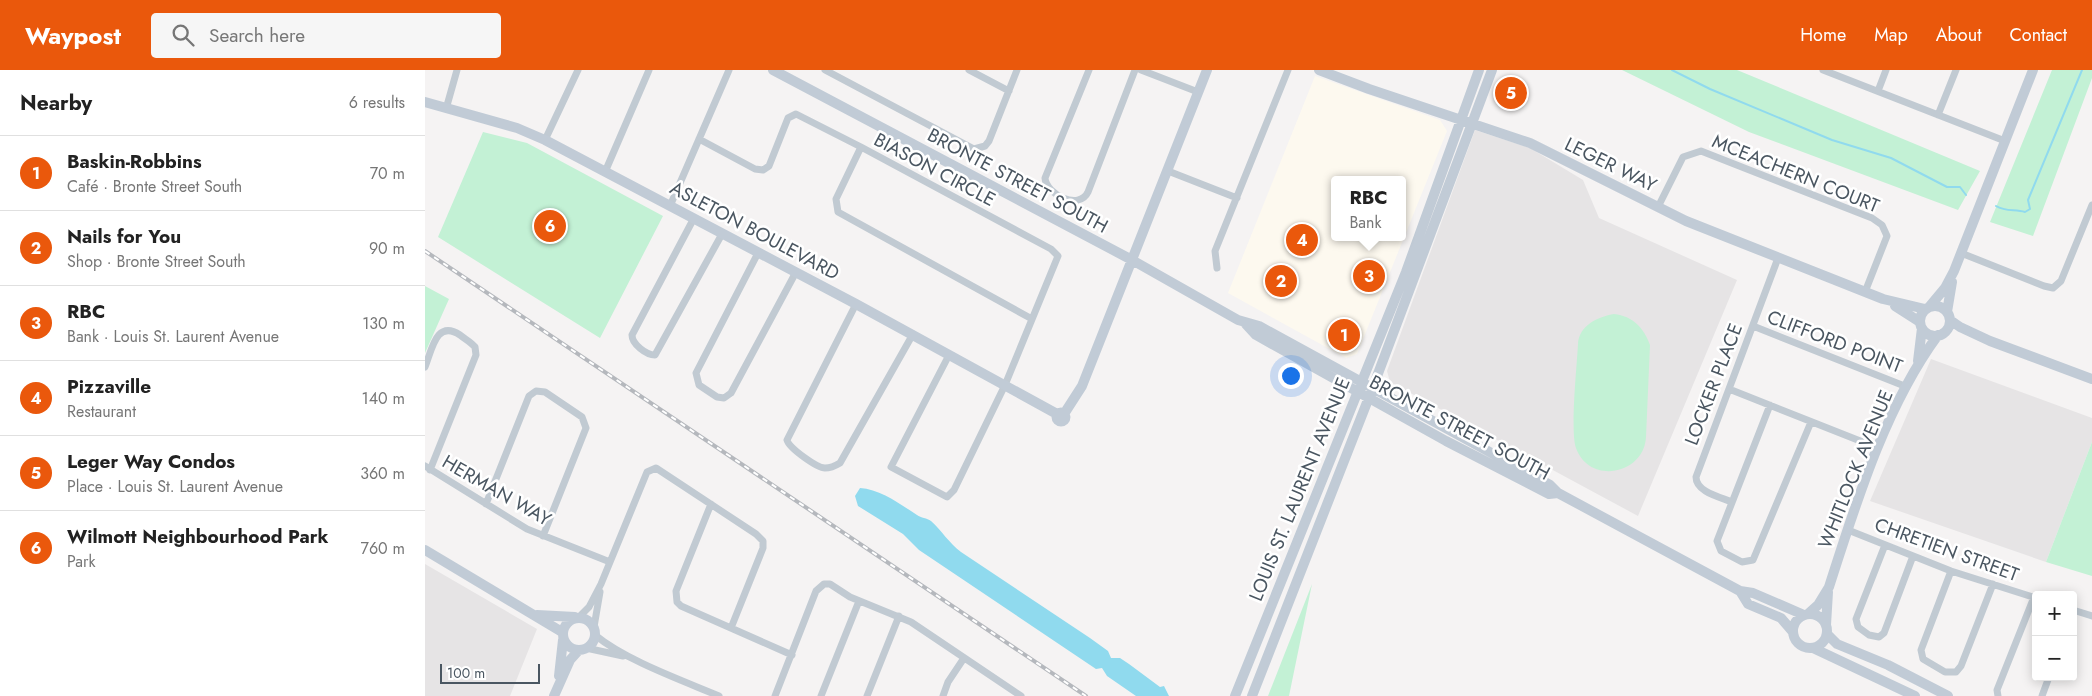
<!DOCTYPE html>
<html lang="en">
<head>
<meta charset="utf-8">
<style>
	:root { --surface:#fff; --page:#f6f6f6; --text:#222; --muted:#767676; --line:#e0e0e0; --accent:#ea580c }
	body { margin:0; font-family:Jost,sans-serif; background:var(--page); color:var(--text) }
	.controls { position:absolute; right:15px; bottom:15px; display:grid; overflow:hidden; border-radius:5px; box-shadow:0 2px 12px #0003 }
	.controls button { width:45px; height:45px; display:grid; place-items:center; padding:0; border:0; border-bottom:1px solid var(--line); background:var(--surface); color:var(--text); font:25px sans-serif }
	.scale { position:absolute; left:15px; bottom:12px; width:100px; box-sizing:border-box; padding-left:5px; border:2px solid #4a5661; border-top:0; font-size:14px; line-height:18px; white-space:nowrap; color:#4a5661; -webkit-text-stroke:4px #fff; paint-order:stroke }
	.you { position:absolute; left:865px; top:305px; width:18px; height:18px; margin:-12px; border:4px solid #fff; border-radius:50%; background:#1a73e8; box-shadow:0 0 0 8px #1a73e833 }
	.badge { display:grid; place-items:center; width:32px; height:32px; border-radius:50%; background:var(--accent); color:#fff; font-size:16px; font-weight:700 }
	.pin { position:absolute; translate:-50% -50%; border:2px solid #fff; box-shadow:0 1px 5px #0006 }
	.popup { position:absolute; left:906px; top:106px; width:75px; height:65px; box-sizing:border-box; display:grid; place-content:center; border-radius:5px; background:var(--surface); filter:drop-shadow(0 1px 4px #0005); font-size:16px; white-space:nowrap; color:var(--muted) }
	.popup b { font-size:19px; color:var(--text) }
	.popup::after { content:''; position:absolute; left:50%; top:100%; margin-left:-10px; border:10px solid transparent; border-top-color:var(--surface) }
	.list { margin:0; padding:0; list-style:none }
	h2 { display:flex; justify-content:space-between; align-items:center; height:65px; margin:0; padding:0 20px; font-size:21px }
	h2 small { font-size:16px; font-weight:400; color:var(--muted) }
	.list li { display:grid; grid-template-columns:32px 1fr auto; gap:15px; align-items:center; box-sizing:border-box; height:75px; padding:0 20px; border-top:1px solid var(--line) }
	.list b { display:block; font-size:19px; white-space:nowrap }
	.list p { margin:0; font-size:16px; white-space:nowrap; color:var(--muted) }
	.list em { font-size:16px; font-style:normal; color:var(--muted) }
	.icon { flex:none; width:28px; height:28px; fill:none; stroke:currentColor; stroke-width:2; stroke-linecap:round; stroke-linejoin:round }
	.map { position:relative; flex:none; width:1667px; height:626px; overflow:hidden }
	header { display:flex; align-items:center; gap:30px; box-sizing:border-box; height:70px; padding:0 25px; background:var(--accent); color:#fff }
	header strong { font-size:24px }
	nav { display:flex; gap:28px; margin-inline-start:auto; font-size:18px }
	.search { width:350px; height:45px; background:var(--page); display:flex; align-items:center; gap:12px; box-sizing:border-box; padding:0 18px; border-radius:5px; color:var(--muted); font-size:19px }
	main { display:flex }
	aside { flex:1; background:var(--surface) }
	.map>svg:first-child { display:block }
</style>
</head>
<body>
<header>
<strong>Waypost</strong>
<div class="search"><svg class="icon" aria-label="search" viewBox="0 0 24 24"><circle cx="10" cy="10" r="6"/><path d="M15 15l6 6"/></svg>Search here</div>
<nav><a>Home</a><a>Map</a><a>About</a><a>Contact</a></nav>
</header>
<main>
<aside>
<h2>Nearby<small>6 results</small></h2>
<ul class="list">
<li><span class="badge">1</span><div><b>Baskin-Robbins</b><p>Café · Bronte Street South</p></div><em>70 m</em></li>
<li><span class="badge">2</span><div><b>Nails for You</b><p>Shop · Bronte Street South</p></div><em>90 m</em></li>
<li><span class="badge">3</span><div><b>RBC</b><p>Bank · Louis St. Laurent Avenue</p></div><em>130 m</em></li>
<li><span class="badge">4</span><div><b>Pizzaville</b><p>Restaurant</p></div><em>140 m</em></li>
<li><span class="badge">5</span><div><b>Leger Way Condos</b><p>Place · Louis St. Laurent Avenue</p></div><em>360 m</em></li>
<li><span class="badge">6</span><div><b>Wilmott Neighbourhood Park</b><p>Park</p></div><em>760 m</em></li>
</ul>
</aside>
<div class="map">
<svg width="1667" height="626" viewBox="0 0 1667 626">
	<rect width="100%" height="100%" fill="#f5f3f3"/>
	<path fill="#fdf9ef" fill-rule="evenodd" d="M890,6L1015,50L1022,61L932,284L921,288L803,223ZM910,110H978V167H910Z"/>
	<path fill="#e6e4e5" d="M1050,60L1105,78L1158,110L1174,148L1312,210L1213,446L965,312L962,301Z
		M1506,289L1667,348V372L1621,492L1445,431Z
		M0,494L112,559L85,626H0Z"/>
	<path fill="#c3f1d5" d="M1197,0H1312L1555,101L1533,140L1324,62Z
		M1627,0H1667V8L1608,166L1565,152Z
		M58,62L102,73L238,146L175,268L13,167Z
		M0,216L24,229L0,283Z
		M1189,244C1208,246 1219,258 1225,275L1221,367C1219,405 1164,415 1151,378C1145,361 1152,295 1153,274C1154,255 1173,247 1189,244Z
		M1667,372V506L1621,492Z
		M887,514L864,626H843Z"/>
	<path fill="#90daee" d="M435,418C455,419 475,434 492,445C496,448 502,448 506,451C517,461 524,473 536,482L665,568L683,581L686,588H695L704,594L735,617L739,616L744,626H711L682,606L677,598L671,599L494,480L478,464L433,436L430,426Z"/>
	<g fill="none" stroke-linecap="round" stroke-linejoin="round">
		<path stroke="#90daee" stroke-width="2" d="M1247,0L1285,19L1407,70L1466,88L1522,117H1535L1541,125
			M1571,136C1581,142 1590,139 1600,142L1605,139L1603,130L1657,0"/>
		<path stroke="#c1cad2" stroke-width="7" d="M400,0L549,79L560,76L564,71L592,0
			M544,0L584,21
			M664,0L620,108C621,124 654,141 663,122L710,0
			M716,0L773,22
			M1398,0L1580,71
			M1453,21L1461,0
			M21,39L32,0
			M1513,45L1531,0
			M274,69L330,99L338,100L344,96L363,48L371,44L436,77
			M120,70L153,0
			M743,101L812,128
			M180,102L224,0
			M245,136L304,0
			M1233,137L1258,87L1276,81L1447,148L1457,155L1462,166L1440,222
			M269,148L207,265C207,274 221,285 230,285L297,164
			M333,183L271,303L274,315L292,327L299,328L306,323L371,202
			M1536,183L1619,216L1628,218L1636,211L1667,135
			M792,198L790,181L863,0
			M431,234L362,370C364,378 392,398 400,398C406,398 410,396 415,393L488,264
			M1328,256L1482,317
			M524,285L466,397L522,427L529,420L580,315L633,186L626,179L436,77L411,129L413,142L607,249
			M0,297C7,280 11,249 35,265C40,269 46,272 50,277L51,285L5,400
			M1304,319L1453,378
			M1345,335L1292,471L1296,481L1317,492L1328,490L1386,352
			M0,396L102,459L185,492
			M1307,432C1295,427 1271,422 1271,407L1353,188
			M61,434L104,326L111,321L120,322L157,347L161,358L118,466
			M286,434L251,521L252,532L256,536L367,585
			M1423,460L1526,501L1611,528
			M1460,475L1431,549L1433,557L1444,565L1454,567L1459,563L1488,486
			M1526,501L1496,580L1498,589L1520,602H1531L1536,596L1568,514
			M1648,540L1667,546
			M154,547L164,537L176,514L222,402L231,398L331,464L338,471V478L306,558
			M169,557L175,522
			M170,565C200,590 256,610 294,626
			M161,578L198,586
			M350,626L391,521L399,514H405L425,527L486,552L596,626
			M396,626L434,531
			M442,626L474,546
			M518,626L523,612L539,588
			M1573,626L1572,620L1609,527
			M1617,626L1624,607"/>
		<path stroke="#c1cbd6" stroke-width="10" d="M348,0L707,190L813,250L834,256L1125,415L1133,423L1315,521L1328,523L1379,545
			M894,0L944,19L1105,73L1261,151L1458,229L1500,239
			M0,32L92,58L120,70L431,234L632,344
			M1470,236L1495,252
			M1505,236L1520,218L1529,201L1608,0
			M1495 251a15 15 0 1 1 30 0a15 15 0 1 1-30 0Z
			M1522,242L1527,212
			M1525,250L1535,257L1565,271L1667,309
			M820,253L831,265L1021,371L1124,424L1133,423
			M1493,291L1497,258
			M631.5 347a4.5 4.5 0 1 1 9 0a4.5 4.5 0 1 1-9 0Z
			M639,344L657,316L782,0
			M0,480L137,562
			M1315,521L1323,534L1356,548L1368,562
			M1383,544L1393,535L1404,517C1431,433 1460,337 1513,265
			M1368 561a17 17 0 1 1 34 0a17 17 0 1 1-34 0Z
			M112,545L150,547
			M138 564a16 16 0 1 1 32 0a16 16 0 1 1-32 0Z
			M1401,555L1403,522
			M1402,564L1412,574L1463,595L1523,626
			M1388,578L1490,626
			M134,606L138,570
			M129,626L145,590L154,580
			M810,626L981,202L1054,0
			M827,626L948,317L1067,0"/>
		<defs>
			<path id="rail" d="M0,181L661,626"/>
		</defs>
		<use href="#rail" stroke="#b5b8bd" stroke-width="4"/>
		<use href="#rail" stroke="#fff" stroke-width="2" stroke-dasharray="5.5" stroke-linecap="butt"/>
	</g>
	<g text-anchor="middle" stroke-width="5" stroke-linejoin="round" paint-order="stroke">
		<g font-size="19" fill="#4a5661" stroke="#fff">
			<text transform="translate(1186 94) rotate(26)" y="7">LEGER WAY</text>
			<text transform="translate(510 99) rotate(28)" y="7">BIASON CIRCLE</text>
			<text transform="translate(1371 103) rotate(22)" y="7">MCEACHERN COURT</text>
			<text transform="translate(593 110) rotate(28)" y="7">BRONTE STREET SOUTH</text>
			<text transform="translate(330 160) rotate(28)" y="7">ASLETON BOULEVARD</text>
			<text transform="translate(1410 271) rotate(21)" y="7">CLIFFORD POINT</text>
			<text transform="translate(1288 314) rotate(-69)" y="7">LOCKER PLACE</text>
			<text transform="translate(1035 357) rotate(28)" y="7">BRONTE STREET SOUTH</text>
			<text transform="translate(1430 399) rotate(-68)" y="7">WHITLOCK AVENUE</text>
			<text transform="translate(874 419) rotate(-68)" y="7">LOUIS ST. LAURENT AVENUE</text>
			<text transform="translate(72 420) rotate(30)" y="7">HERMAN WAY</text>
			<text transform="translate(1522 479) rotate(20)" y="7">CHRETIEN STREET</text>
		</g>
	</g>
</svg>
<div class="controls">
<button>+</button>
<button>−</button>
</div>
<div class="scale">100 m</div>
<div class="you"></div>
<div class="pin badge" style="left:919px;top:265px">1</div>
<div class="pin badge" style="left:856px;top:211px">2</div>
<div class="pin badge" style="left:944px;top:206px">3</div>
<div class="popup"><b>RBC</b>Bank</div>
<div class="pin badge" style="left:877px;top:170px">4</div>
<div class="pin badge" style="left:1086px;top:23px">5</div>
<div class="pin badge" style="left:125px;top:156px">6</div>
</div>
</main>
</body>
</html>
